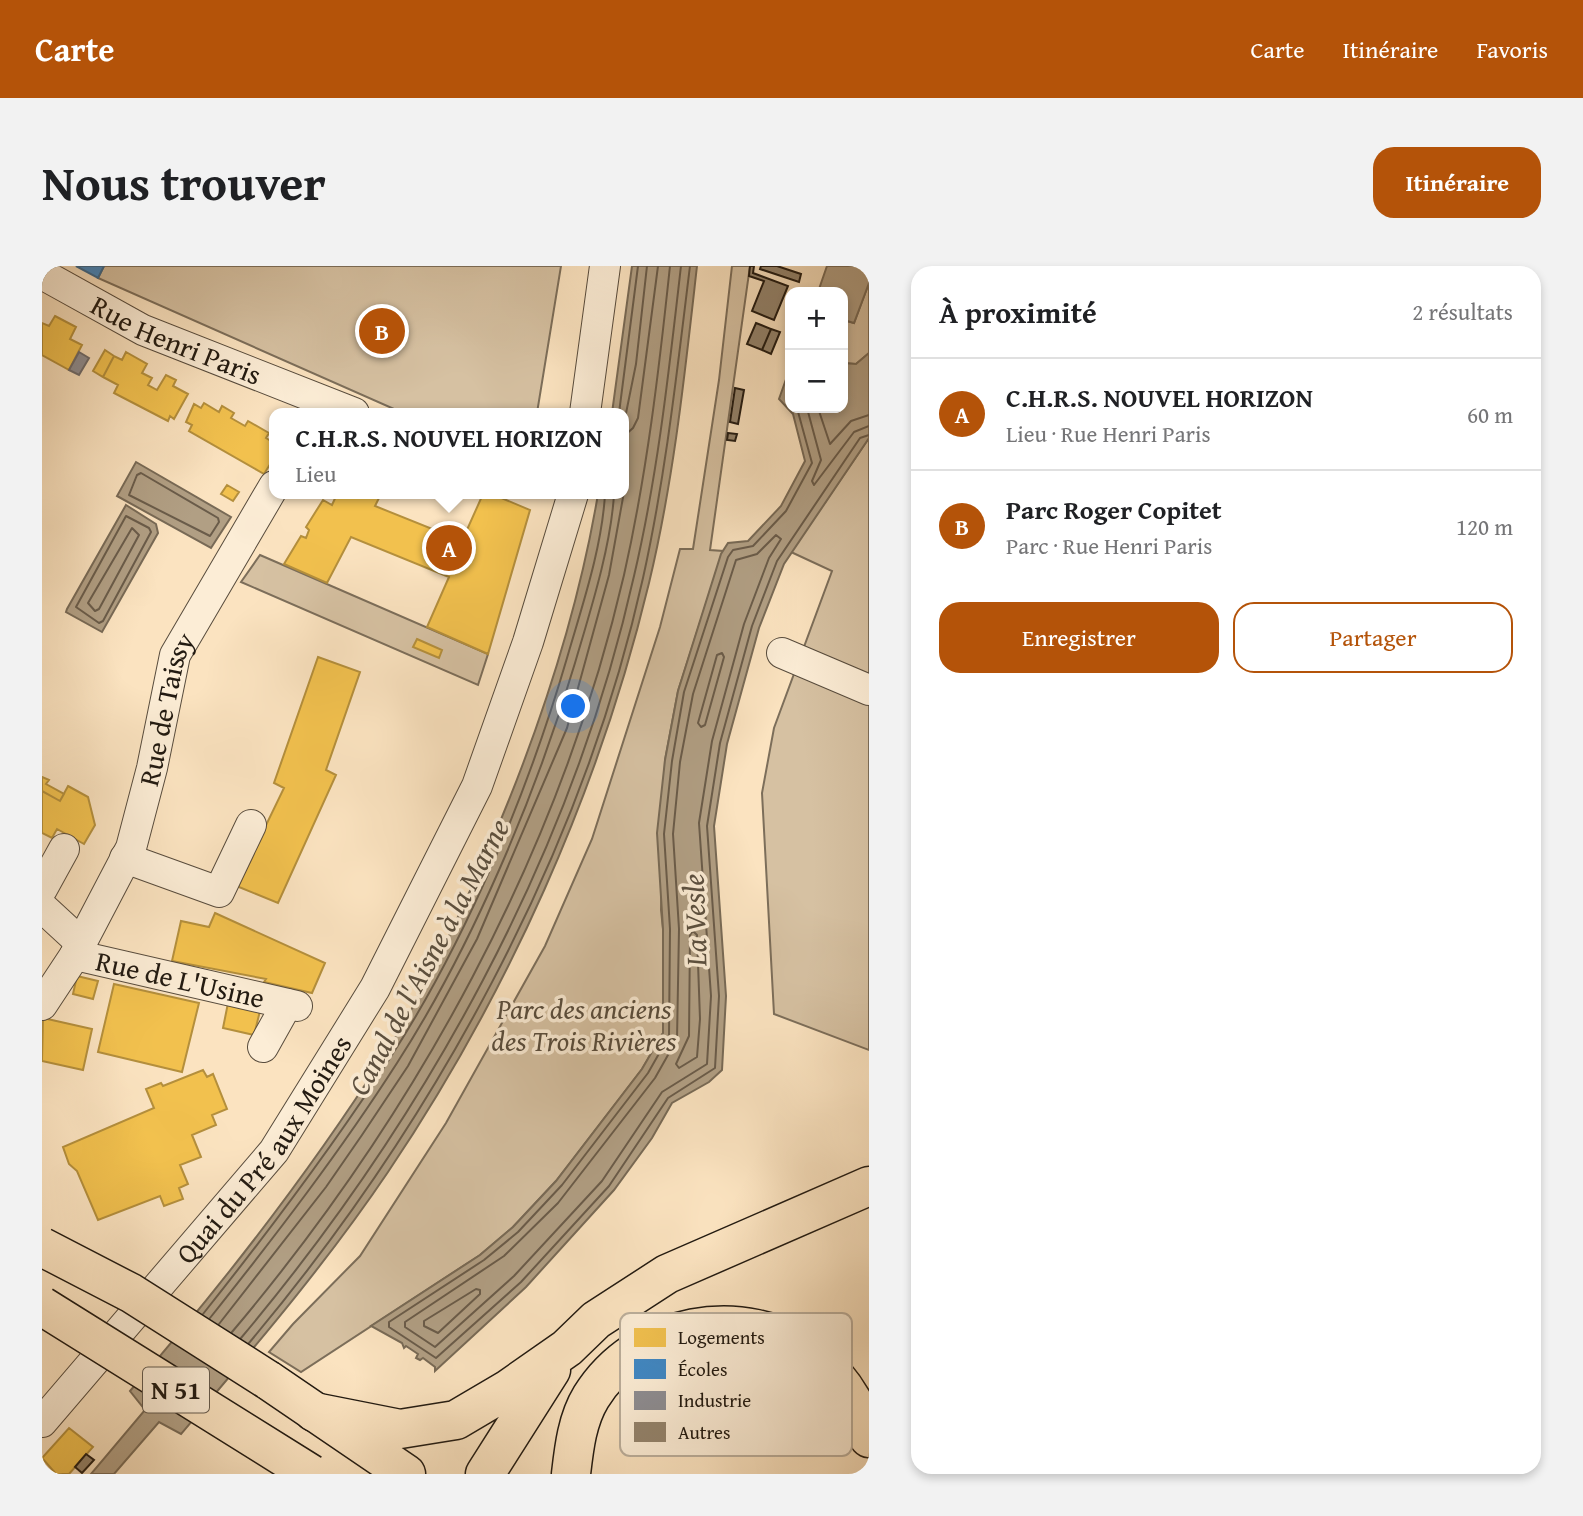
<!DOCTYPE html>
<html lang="fr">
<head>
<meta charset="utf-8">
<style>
	:root { --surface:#fff; --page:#f2f2f2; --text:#202124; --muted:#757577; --line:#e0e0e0; --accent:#b45309 }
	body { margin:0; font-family:"Gentium Book Plus",serif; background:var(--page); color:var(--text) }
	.controls { position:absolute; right:21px; top:21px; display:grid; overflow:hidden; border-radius:14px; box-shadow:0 4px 10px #0003 }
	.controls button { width:63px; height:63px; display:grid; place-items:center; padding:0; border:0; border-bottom:2px solid var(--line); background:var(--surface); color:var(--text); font:35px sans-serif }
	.you { position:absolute; left:532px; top:441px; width:24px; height:24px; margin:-18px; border:5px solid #fff; border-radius:50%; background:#1a73e8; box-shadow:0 0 0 10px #1a73e833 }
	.badge { display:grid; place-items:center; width:46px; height:46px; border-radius:50%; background:var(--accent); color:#fff; font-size:23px; font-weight:700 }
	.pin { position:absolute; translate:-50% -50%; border:4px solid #fff; box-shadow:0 2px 7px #0006 }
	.popup { position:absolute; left:227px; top:142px; width:360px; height:91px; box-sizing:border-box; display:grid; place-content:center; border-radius:14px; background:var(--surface); filter:drop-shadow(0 2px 5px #0005); font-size:23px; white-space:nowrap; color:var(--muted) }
	.popup b { font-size:26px; color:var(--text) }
	.popup::after { content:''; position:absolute; left:50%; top:100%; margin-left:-14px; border:14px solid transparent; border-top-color:var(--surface) }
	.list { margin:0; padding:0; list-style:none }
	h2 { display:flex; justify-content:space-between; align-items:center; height:91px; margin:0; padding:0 28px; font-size:30px }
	h2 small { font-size:23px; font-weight:400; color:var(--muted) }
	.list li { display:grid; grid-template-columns:46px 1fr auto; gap:21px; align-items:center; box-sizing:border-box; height:112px; padding:0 28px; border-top:2px solid var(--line) }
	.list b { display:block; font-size:26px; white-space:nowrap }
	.list p { margin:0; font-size:23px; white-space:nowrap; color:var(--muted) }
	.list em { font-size:23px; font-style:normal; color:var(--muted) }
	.actions { display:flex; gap:14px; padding:21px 28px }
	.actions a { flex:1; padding:16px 0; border:2px solid var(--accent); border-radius:21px; text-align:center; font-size:24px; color:var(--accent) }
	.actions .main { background:var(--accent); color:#fff }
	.map { position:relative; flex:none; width:827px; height:1208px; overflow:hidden; border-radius:21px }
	header { display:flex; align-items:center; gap:42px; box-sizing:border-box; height:98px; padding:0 35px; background:var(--accent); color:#fff }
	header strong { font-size:33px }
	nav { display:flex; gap:38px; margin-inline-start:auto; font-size:24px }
	.intro { display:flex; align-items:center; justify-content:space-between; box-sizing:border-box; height:168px; padding:0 42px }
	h1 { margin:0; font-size:49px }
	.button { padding:18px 32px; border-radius:21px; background:var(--accent); color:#fff; font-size:24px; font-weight:700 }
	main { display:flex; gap:42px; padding:0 42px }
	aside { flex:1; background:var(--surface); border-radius:21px; box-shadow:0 4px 10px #0003 }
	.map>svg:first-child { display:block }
</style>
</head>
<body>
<header>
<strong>Carte</strong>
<nav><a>Carte</a><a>Itinéraire</a><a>Favoris</a></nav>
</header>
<div class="intro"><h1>Nous trouver</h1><a class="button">Itinéraire</a></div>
<main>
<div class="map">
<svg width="827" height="1208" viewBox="0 0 827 1208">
	<rect width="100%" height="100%" fill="#fbe3c0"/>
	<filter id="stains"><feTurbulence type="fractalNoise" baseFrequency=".00286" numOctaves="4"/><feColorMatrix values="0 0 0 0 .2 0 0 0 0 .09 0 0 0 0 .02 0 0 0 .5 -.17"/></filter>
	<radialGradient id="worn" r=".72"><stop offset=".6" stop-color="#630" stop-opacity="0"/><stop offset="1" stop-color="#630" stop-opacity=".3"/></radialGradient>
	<path fill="#d6c1a2" stroke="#7c6e5a" stroke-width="2" d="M62,0H519L495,147H361L56,12Z
		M690,0H708L668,284L681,285L636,425L623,494L619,644L621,663V767L600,803L514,915L471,961L438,989L259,1106L227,1086L251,1058L318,990L404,857L503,680L550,573L618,361L638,283H651L677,114Z
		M827,17V87L814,98L801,97V61L805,55L812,57Z
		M827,172V784L732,748L720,527L732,462L790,305L749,286Z
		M218,289L446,388L436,419L199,316Z"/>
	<path fill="#b19f84" stroke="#786a56" stroke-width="2" d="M590,0H655C643,106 632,213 607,317C557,525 466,728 346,906C284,998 211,1083 139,1168L117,1156L72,1208H49L103,1144L88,1125C180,1019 268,906 343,788C380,730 409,667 437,605C491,483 534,359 556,228H582V147H570Z
		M785,0H827V17L812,57L805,55L801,61V26H776Z
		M827,87V172L742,298L717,362L685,478L672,560L684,730L680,804L667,816L630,837L610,872L572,924L484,1021L393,1105V1101L381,1092L378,1094L374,1092L376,1088L364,1080L362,1082L360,1077L329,1060L438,989L471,961L514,915L600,803L621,767V663L615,567L623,494L636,425L679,288L686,277L706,275L739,240L763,195L751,148L737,133L748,102V142H801V97L814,98Z
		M94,196L189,251L169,282L75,230Z
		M84,239L114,258L116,267L60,366L24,346L25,343Z"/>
	<path fill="#f2c14e" stroke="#b48f3c" stroke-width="2" d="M13,50L34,61L28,73L40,79L27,104L0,89V57L7,60Z
		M63,84L72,90L61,111L51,105Z
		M84,86L105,98L100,107L110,112L106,119L115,124L124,109L134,114L131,120L146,128L132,153L128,150L126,155L72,127L76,119L61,111L72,90L80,94Z
		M162,137L177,146L180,140L192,147L189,152L203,160L206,155L227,167L224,172L232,177V192L222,208L147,165L150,159L144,156L152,138L159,142Z
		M185,219L197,226L191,235L179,228Z
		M295,228H339L333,240L420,275L441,228H450L488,244L446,388L385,361L407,311L309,271L285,317L242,298L259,270L264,272L267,264L264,261L281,234L290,239Z
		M375,373L400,384L397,392L371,381Z
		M276,391L318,406L284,504L294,509L236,637L197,621V615L242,522L232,517Z
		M0,511L7,514L4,518L22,528L18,535L0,525Z
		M26,520L46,531L53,559L42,578L15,563L10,572L0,567V525L18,535Z
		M173,647L283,697L270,727L222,716L224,713L130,695L139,655L167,661Z
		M35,710L56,715L51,733L31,728Z
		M72,718L157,737L140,806L56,786Z
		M186,737L218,745L212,769L181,762Z
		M1,752L50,763L41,804L0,795Z
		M161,804L165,811L171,808L185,843L170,849L174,859L150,869L159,891L138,899L146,918L137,922L141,933L122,940L118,930L56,954L35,905L27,898L21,881L112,842L104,823L119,817L121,820Z
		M27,1162L51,1181L27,1208H14L0,1192Z"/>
	<path fill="#3f88c5" stroke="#36678f" stroke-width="2" d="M34,0H62L56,12Z"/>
	<path fill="#8d8d92" stroke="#6d6a6b" stroke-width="2" d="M37,86L47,92L37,109L27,104Z"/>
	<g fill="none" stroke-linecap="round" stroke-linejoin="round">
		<path stroke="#6a5c4a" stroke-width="2" d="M755,142L770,197L744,245L711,280L691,284L686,291L642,426L630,495L622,568L628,663L627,770L606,807L520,919L476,966L442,994L347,1056V1061L394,1092L479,1016L567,920L626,832L673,802L677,730L665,560L678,477L710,360L735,295L818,172L827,169
			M765,142L779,194L770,215L772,219L812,166L827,160
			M776,142L788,178L809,155L827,149
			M577,147L596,0
			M582,157L594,98L605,0
			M582,170L591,162L596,152L616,0
			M99,207L176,252L177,256L168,270L87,229L95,209Z
			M84,250L107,262L109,266L61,355L57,357L34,341Z
			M90,262L97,269L57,343L53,345L46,337Z
			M734,269L739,273L727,292L702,358L670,475L657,557L669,730L665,798L620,826L560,915L472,1010L393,1081L363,1061V1056L462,990L516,937L613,812L635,773L637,663L631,568L638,496L651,428L694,294L715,288Z
			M680,387L682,391L663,459L659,461L656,457L675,389Z
			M651,665L655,669L658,753L655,791L637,802L634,798L647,770L648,669Z
			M434,1023L438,1024V1028L396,1067L382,1060V1055Z
			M161,1048C227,965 291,881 348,792C424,675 486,526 525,392C540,340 560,282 563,228
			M168,1052C234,969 298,886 355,797C430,681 494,529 533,397C548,346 569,281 572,228
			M177,1058L284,921L320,869L366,800L435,673L525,462L567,309L582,226
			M190,1066C374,848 517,589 582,309C605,207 617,104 628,0
			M199,1072C383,853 529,591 592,310C616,208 627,104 639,0
			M207,1077C390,859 539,591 601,312C624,208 635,105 648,0"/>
	</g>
	<path fill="#93836c" stroke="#221a11" stroke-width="2" d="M708,0H712L711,7L746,20L732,54L710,45L722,15L707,10Z
		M719,0H735L759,8L757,16L718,3Z
		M714,57L729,63L720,84L705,78Z
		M729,63L738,66L729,88L720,84Z
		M693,122L702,124L696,158L688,156Z
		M686,167L695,168L693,175L685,174Z
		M44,1188L52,1194L40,1207L33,1201Z"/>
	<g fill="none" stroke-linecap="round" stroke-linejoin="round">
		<defs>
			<g id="minor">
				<path id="s1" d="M0,8L101,64L312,147"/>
				<path d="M543,147L563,0"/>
				<path d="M740,387L827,424"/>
				<path d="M83,592L177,626L209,559"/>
				<path d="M0,623L22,583"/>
				<path d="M0,641L39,677"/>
				<path id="s2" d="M33,689L255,740"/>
				<path id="s3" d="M0,739L33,689L89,582L110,502L133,389L232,220"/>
				<path d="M221,781L245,738"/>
				<path id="s4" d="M0,1156L232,885L333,722L435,520L486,376L531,228"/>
			</g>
			<path id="major" d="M226,1114L364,1208"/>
			<path id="highway" d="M272,1146L358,1163L414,1154L465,1124L525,1082L554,1054L625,1008L827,920
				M443,1208L509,1104
				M529,1208C532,1182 535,1154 549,1131C594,1058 702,1035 772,1090C799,1111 816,1140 827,1172"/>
		</defs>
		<use href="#minor" stroke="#584c3d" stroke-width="32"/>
		<use href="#major" stroke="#221a11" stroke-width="41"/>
		<use href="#highway" stroke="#221a11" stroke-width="41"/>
		<use href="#minor" stroke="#fcedd6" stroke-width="30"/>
		<use href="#major" stroke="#fbe3c0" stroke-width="38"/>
		<use href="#highway" stroke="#fbe3c0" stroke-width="38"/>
		<defs>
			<path id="major-bridge" d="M0,981L89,1027L226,1114
				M0,1040L269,1208"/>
		</defs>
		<use href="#major-bridge" stroke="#221a11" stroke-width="41" stroke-linecap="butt"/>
		<use href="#major-bridge" stroke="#fbe3c0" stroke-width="38"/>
	</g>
	<g text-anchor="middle" stroke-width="7" stroke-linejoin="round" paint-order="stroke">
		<rect fill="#fcedd6" stroke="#63594c" stroke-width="2" x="101" y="1101.5" width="66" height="45" rx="5"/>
		<g font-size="26" font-weight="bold" fill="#221a11">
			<text x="134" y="1133">N 51</text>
		</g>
		<g font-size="28" fill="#221a11" stroke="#fcedd6">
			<text dy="10" stroke="none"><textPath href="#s1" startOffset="150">Rue Henri Paris</textPath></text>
			<text dy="10" stroke="none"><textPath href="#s3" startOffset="324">Rue de Taissy</textPath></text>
			<text dy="10" stroke="none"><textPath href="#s2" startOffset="108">Rue de L'Usine</textPath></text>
			<text dy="10" stroke="none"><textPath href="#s4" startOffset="352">Quai du Pré aux Moines</textPath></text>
		</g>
		<g font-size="28" font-style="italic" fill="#584c3c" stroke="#fcedd6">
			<text x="542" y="753">Parc des anciens<tspan x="542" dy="32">des Trois Rivières</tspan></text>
		</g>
		<g font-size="30" font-style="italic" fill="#5b4f3f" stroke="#fcedd6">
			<text transform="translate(653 654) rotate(-92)" y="10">La Vesle</text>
			<text transform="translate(387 691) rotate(-62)" y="10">Canal de l'Aisne à la Marne</text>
		</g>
	</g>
	<rect x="578" y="1047" width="232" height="143" rx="10" fill="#fcedd6" stroke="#bbae9b" stroke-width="2"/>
	<rect x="592" y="1062" width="32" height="19" fill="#f2c14e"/>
	<rect x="592" y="1093" width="32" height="20" fill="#3f88c5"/>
	<rect x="592" y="1125" width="32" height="19" fill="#8d8d92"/>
	<rect x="592" y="1156" width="32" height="20" fill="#93836c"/>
	<g font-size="19" fill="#221a11">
		<text x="636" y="1078">Logements</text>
		<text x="636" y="1110">Écoles</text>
		<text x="636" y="1141">Industrie</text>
		<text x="636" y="1173">Autres</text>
	</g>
	<rect width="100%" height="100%" filter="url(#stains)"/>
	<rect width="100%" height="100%" fill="url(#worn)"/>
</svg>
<div class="controls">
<button>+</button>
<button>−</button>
</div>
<div class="you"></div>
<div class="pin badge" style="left:407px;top:282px">A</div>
<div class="popup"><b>C.H.R.S. NOUVEL HORIZON</b>Lieu</div>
<div class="pin badge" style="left:340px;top:65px">B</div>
</div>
<aside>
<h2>À proximité<small>2 résultats</small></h2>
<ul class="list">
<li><span class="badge">A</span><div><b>C.H.R.S. NOUVEL HORIZON</b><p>Lieu · Rue Henri Paris</p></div><em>60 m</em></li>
<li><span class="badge">B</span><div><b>Parc Roger Copitet</b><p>Parc · Rue Henri Paris</p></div><em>120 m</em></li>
</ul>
<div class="actions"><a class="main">Enregistrer</a><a>Partager</a></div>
</aside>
</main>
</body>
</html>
